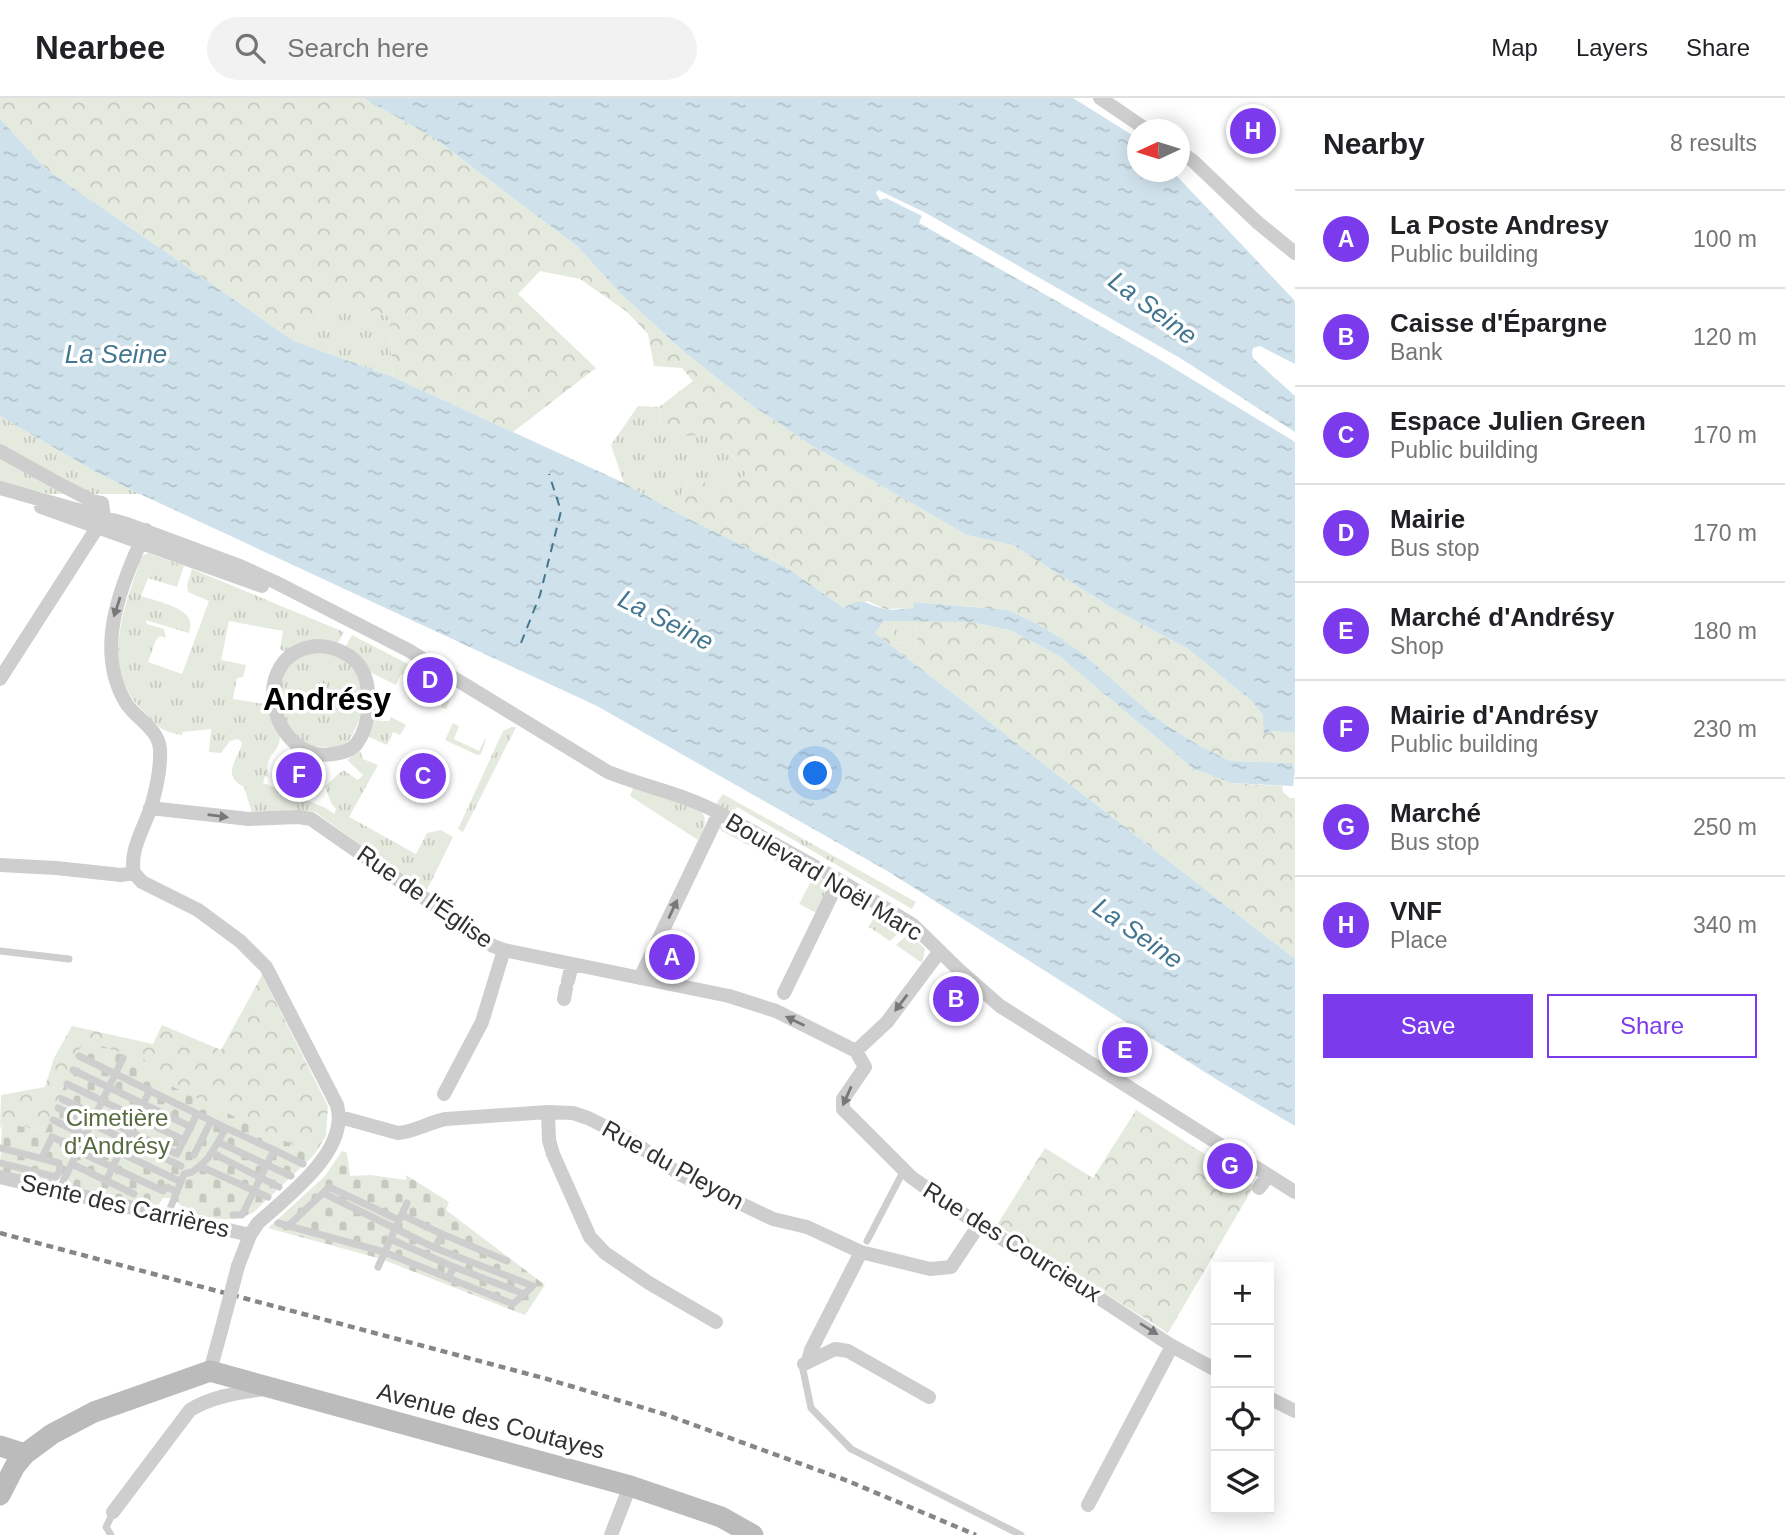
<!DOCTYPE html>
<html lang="en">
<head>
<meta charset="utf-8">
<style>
	:root { --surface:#fff; --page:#f2f2f2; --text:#202124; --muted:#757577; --line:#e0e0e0; --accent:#7c3aed }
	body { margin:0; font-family:Arial,sans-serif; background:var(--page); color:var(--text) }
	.controls { position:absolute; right:21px; bottom:21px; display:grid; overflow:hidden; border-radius:0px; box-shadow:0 4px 18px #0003 }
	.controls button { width:63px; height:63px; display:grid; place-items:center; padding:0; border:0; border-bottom:2px solid var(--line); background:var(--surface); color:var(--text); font:35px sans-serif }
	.compass { position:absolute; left:1127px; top:21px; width:63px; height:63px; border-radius:50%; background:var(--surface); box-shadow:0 4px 18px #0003; rotate:266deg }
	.you { position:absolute; left:816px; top:676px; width:24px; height:24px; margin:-18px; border:5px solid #fff; border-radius:50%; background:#1a73e8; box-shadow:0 0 0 10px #1a73e833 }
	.badge { display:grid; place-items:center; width:46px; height:46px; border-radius:50%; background:var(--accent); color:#fff; font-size:23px; font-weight:700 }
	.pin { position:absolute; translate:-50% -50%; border:4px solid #fff; box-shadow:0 2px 7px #0006 }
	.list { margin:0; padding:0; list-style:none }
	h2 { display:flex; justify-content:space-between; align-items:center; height:91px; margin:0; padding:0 28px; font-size:30px }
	h2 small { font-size:23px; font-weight:400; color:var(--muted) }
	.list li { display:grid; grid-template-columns:46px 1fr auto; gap:21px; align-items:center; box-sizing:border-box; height:98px; padding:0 28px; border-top:2px solid var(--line) }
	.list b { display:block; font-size:26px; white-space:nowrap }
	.list p { margin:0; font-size:23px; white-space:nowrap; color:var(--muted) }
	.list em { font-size:23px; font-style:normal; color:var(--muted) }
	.actions { display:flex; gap:14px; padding:21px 28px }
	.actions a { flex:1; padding:16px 0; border:2px solid var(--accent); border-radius:0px; text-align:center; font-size:24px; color:var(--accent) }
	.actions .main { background:var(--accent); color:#fff }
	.icon { flex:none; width:38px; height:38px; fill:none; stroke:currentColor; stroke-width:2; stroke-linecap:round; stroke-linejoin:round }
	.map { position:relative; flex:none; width:1295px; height:1437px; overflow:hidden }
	header { display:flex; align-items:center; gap:42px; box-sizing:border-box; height:98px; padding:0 35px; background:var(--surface); border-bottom:2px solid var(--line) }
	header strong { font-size:33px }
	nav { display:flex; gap:38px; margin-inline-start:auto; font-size:24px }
	.search { width:490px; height:63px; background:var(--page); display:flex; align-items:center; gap:18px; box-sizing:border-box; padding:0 24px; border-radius:38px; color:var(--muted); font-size:26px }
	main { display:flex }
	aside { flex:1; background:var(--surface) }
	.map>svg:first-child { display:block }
</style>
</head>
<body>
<header>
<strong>Nearbee</strong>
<div class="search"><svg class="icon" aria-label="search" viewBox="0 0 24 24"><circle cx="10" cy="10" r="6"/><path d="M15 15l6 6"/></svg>Search here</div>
<nav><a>Map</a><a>Layers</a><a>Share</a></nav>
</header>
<main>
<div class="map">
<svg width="1295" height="1437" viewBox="0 0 1295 1437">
	<defs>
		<pattern id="grass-tufts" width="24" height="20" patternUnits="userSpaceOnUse" patternTransform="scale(1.75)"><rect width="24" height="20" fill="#e5eade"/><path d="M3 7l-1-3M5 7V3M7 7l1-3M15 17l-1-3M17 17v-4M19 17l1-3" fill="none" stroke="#c5c9bf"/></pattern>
		<pattern id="forest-crowns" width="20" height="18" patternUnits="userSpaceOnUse" patternTransform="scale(1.75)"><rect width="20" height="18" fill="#e5eade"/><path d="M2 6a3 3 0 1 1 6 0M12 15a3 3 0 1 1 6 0" fill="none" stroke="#c5c9bf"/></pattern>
		<pattern id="cemetery-stones" width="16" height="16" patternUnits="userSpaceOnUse" patternTransform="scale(1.75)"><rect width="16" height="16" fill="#e5eade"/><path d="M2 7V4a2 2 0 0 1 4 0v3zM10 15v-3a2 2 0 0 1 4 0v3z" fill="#c5c9bf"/></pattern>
		<pattern id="water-ripples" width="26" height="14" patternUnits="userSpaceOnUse" patternTransform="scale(1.75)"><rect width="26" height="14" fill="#cfe1eb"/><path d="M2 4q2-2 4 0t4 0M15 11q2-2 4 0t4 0" fill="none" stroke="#b2c2ca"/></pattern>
	</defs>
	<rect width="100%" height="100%" fill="#fff"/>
	<path fill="url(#grass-tufts)" d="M336,203L389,218L393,279L294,243Z
		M638,308L659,309L662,328L713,336L748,377L714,391L691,377L673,413L624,385L611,347Z
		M0,318L96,374L140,396H50L0,385Z
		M148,455L184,468L177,489L148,480L141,498C153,502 188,509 190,524C191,528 190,531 189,535L145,522L147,526L164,531L166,540L160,538L156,542L148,564L182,576L209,503L188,494L187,487L192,471L344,534L336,548L284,554L280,551L283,533L229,523L221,562L246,567L243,579L237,580L233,601L264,606L268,582L273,583L280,641C277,658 263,657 269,679L265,678L263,685L326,710L334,716L336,711L331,705L325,688L343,672L358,682L363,677L347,662L360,653L363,661L378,667L349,719L416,756L427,735L441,732L453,739L426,794L315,714L297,712L253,718L244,689C219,677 240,659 242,645L238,641L230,643L221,655L209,654L211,631L183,634L182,637C159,633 158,628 142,612C99,568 125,507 142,458Z
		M914,522L918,546L894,544L893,523Z
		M352,537L406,565L453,595L446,611L441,609L446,597L401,576L396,587L368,573L344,551Z
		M315,554C329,555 345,559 355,570C372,590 360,634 342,650L308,648L281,623L277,598L287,565Z
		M369,617L380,623H389L391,619L406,627L400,637L393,634L387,647L369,639L365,632Z
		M453,625L459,628L454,641L479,653L485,641L486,642L481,656L477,657L445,642Z
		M511,629H516L463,734L458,731L503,633Z
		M633,690L700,712C709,722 704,730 698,742L630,698Z
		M723,696L916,804L912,811L737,709L733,715L716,706Z
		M723,728H732L804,769L801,776L722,733L719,729Z
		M818,779L832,787L819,816L799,806L810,785L816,783Z
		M877,812L904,830L890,843L869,829Z
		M909,835L925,851L922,865L896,847Z"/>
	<path fill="url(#forest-crowns)" d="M0,0H363L434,40L578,149L621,196L684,254L750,306L814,349L967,437L1013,447L1112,510L1188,551L1253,604L1273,633L1295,635V672L1292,665L1230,663L1198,647L1156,620L1081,554L1040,527L1008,512L915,504L914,510L885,511L868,503L844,510L789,471L673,413L691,377L714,390L748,377L713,336L674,339L662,328L659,309L693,283L682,270L654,268L648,236L626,213L580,181L540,173L518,196L596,270L513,334L393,279L389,218L336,203L294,243L46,71L0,21Z
		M914,522L970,524L1010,532L1059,558L1194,671L1231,685L1282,688L1283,694L1290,700H1295V861L875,535L884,523H893L894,544L918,546Z
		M262,877L328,1008L326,1038L314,1057L141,974L145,962L46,1033L2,1025L0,1033L1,997L45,989L54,960L72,928L153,946L162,927L221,952Z
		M1136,1012L1254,1088L1168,1235L997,1127L1045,1050L1093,1080Z"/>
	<path fill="url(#cemetery-stones)" d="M83,942L145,962L142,974L314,1057L254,1114C230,1127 209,1120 184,1113L181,1112L180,1106L171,1100H163L158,1108L153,1111L74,1091L68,1081H59L52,1086L0,1074L2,1025L46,1033Z
		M342,1053L347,1055L350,1078L371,1077L406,1082V1077L449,1104L446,1112L545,1187L525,1217L381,1161L268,1130L325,1078Z"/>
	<path fill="url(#water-ripples)" d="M363,0H1073L1137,40L1138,74H1173L1295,203V266L1260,248L1253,250L1252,255L1253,260L1295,298V334L1180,260L924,114L878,92L876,95L880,102L886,100L922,118L919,125L1157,260L1295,344V635L1273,633L1264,636L1263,618L1253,604L1188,551L1112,510L1013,447L967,437L814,349L750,306L684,254L621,196L578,149L434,40Z
		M0,21L46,71L294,243L393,279L624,385L673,413L789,471L844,510C865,497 866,508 886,511C894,513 905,510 914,510V504L1008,512L1040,527L1081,554L1156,620L1198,647L1230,663L1292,665L1295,672L1293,688L1231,685L1194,671L1059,558L1010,532L970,524L884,523L875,535L1295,861V1028L1219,983L889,774L597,608L140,396L96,374L0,318Z"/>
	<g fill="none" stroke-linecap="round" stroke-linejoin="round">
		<path stroke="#437690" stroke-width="2" stroke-dasharray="9 7" stroke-linecap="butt" d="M521,545L540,497L561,413L549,376"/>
		<path stroke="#cecece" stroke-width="7" d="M0,853L69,861
			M79,958L226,1030
			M73,972L191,1029
			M67,986L184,1042
			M62,1001L177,1056L197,1016
			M58,1010L181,1068
			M53,1022L181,1084
			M218,1044L226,1030L274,1052
			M0,1050L59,1065L60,1072L56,1079L0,1065
			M78,1053L163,1093L167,1089L177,1094
			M212,1055L279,1089
			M194,1057L211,1023
			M42,1060L52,1039L79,1051
			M72,1066L134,1096
			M200,1068L208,1060L218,1044L291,1078
			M106,1083L150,992
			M58,1094L123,960
			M323,1095L329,1089L399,1122
			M233,1117H242L274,1052L303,1066
			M402,1117L442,1136L435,1150
			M167,1118L184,1076L192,1074L200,1068L268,1099
			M278,1125L384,1154L513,1206L533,1188L435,1150L323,1095L288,1128
			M442,1136L507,1163
			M390,1141L454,1169
			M867,1143L904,1072
			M378,1169L407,1105
			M448,1180L454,1169L524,1196
			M802,1267L811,1310L851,1351L1021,1437
			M111,1437L106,1429L113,1415"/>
		<path stroke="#cecece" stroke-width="14" d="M1100,0L1147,32
			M1180,54L1193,63L1257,124L1295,155
			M0,353L56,384L92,403L102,405L104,419L0,581
			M0,390L127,426L240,468L275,484L408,552L608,674C645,689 684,696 719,715L839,782L913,827L959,872L1000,908L1295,1094
			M41,409L262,488
			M146,432C122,485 93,550 126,605C136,621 158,630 160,651C161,669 156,692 151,709C144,730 129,753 134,775L142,784L198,812L240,843L266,869L337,1007C350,1052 288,1098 258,1125L250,1137L238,1168
			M316,548C331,548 349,554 359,567C373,586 371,626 357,645C352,652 342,655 333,656C272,666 244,557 316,548Z
			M150,710L249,721L299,719L311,721L493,848L504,852L729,898L776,913L856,953L865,969L843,1001V1011L911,1079L973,1123L1099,1200L1172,1248L1216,1272
			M0,767L56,770L121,777L134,775
			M640,880L719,715
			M568,883L572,866
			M784,895L839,782
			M564,901L566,890
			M856,953L887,924L940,853
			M444,996L482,924L504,852
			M548,1014L549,1042L553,1056L590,1139L605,1155L649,1185L716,1224
			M340,1019L398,1035C415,1034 429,1024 446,1021L548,1014L573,1015L588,1020L626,1039L681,1077L773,1121L807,1129L861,1154L930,1171L951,1169L979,1127
			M0,1079L250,1137
			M1259,1090L1268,1078
			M808,1264L835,1251L848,1253L929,1299
			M804,1266L808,1264L811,1252L861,1154
			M210,1273L221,1233
			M1269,1300L1295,1313
			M1088,1407L1172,1248
			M113,1414L190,1312C213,1298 238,1295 264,1291
			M611,1437L630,1388"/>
		<path stroke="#bbb" stroke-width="21" d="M0,1348L25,1356
			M0,1397L15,1368L25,1356L52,1336L94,1314L210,1273L630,1388L721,1419L753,1437"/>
		<path stroke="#868686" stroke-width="4.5" stroke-dasharray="7 5" stroke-linecap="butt" d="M0,1135L547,1281L664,1316L848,1383L976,1437"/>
		<path stroke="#cecece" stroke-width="14" d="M221,1233L238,1168"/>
	</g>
	<defs><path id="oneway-solid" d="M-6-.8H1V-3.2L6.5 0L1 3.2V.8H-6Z" transform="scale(1.75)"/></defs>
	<g fill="#787878">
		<use href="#oneway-solid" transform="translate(117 509) rotate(108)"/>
		<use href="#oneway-solid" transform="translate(218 718) rotate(7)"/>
		<use href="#oneway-solid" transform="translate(673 811) rotate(-65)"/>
		<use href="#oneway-solid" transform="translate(901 905) rotate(127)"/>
		<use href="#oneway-solid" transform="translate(795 923) rotate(-154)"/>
		<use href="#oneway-solid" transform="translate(847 998) rotate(114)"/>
		<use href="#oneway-solid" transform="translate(1149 1231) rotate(32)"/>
	</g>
	<g text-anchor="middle" stroke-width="7" stroke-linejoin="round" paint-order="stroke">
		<g font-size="24" fill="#313131" stroke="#fff">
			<text transform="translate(824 779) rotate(31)" y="8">Boulevard Noël Marc</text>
			<text transform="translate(425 799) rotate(35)" y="8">Rue de l'Église</text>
			<text transform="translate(673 1067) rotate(29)" y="8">Rue du Pleyon</text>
			<text transform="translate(125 1108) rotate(13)" y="8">Sente des Carrières</text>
			<text transform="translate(1012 1144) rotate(32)" y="8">Rue des Courcieux</text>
			<text transform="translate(491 1323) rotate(15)" y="8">Avenue des Coutayes</text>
		</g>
		<g font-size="24" fill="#576b41" stroke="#fff">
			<text x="117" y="1028">Cimetière<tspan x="117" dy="28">d'Andrésy</tspan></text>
		</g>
		<g font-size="26" font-style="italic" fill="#437690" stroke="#fff">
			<text transform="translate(1153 210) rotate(37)" y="9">La Seine</text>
			<text x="116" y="265">La Seine</text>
			<text transform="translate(666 522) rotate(27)" y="9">La Seine</text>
			<text transform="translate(1138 835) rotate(35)" y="9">La Seine</text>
		</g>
		<g font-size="32" font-weight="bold" fill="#000" stroke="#fff">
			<text x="327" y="612">Andrésy</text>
		</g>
	</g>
</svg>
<div class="controls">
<button>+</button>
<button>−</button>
<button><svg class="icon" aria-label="locate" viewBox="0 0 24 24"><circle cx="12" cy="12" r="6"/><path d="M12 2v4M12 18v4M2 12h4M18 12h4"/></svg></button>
<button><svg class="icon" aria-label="layers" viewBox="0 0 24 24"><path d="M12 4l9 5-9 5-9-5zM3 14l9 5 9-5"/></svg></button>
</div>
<svg class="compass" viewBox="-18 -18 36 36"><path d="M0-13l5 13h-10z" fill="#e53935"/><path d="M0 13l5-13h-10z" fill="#757577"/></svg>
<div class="you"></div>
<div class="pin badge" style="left:672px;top:859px">A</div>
<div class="pin badge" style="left:956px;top:901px">B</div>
<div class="pin badge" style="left:423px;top:678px">C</div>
<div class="pin badge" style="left:430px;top:582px">D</div>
<div class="pin badge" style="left:1125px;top:952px">E</div>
<div class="pin badge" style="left:299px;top:677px">F</div>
<div class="pin badge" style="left:1230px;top:1068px">G</div>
<div class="pin badge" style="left:1253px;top:33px">H</div>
</div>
<aside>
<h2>Nearby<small>8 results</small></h2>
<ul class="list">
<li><span class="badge">A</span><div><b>La Poste Andresy</b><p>Public building</p></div><em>100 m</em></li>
<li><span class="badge">B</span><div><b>Caisse d'Épargne</b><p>Bank</p></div><em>120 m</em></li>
<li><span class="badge">C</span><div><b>Espace Julien Green</b><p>Public building</p></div><em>170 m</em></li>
<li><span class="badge">D</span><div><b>Mairie</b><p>Bus stop</p></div><em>170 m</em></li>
<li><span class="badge">E</span><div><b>Marché d'Andrésy</b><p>Shop</p></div><em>180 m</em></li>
<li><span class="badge">F</span><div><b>Mairie d'Andrésy</b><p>Public building</p></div><em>230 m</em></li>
<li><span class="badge">G</span><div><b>Marché</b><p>Bus stop</p></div><em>250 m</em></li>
<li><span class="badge">H</span><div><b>VNF</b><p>Place</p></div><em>340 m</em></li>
</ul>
<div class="actions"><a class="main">Save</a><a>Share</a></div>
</aside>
</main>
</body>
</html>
